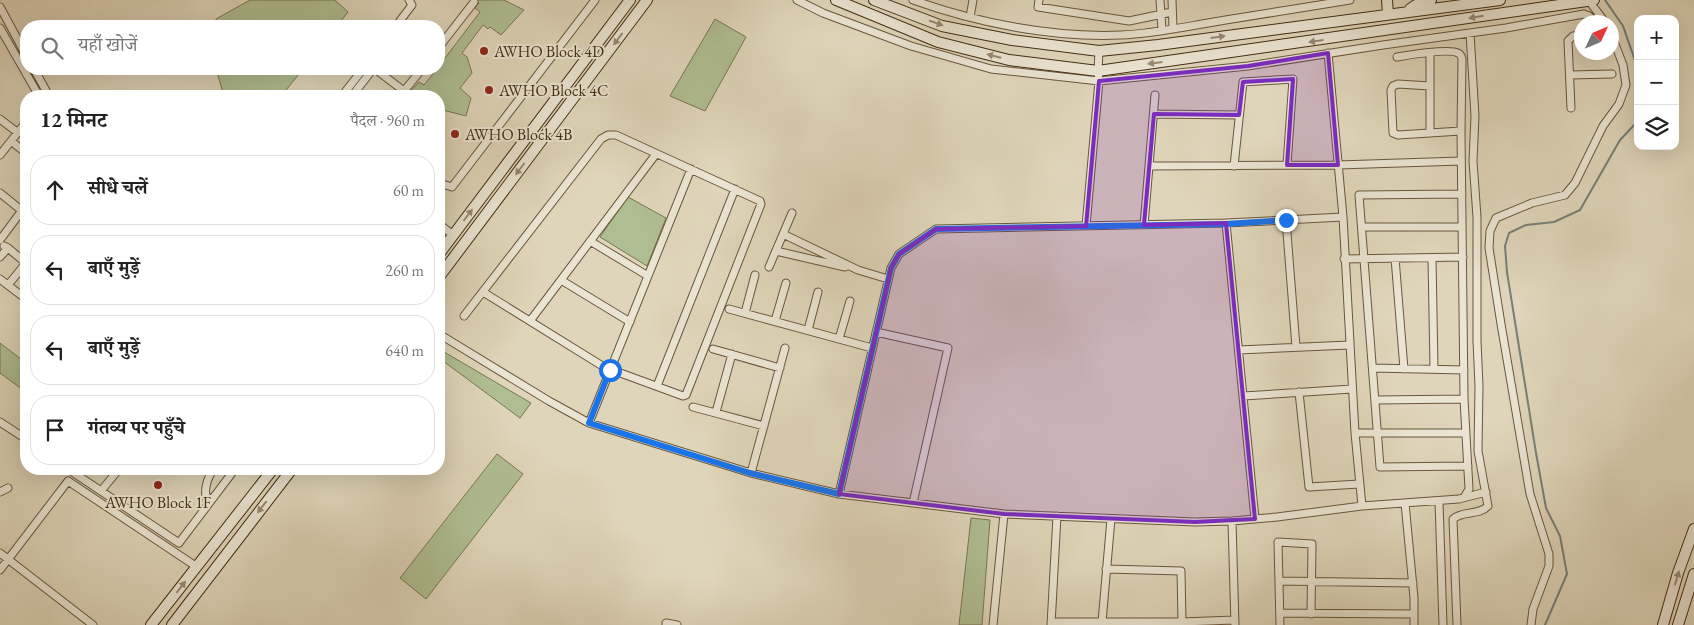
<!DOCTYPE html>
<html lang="hi">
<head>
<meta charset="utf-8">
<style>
	:root { --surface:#fff; --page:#f2f2f2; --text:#222; --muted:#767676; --line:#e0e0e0 }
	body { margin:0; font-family:"EB Garamond","Noto Serif Devanagari",serif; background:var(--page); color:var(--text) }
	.controls { position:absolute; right:15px; top:15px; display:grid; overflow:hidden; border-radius:10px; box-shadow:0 5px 20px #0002 }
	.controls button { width:45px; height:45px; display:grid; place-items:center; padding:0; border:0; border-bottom:1px solid var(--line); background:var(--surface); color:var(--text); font:25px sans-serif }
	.compass { position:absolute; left:1574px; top:15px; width:45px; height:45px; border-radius:50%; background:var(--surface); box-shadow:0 5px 20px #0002; rotate:46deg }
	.stop { position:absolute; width:15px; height:15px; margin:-11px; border:4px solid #1a73e8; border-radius:50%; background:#fff }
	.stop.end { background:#1a73e8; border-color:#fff; box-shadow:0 1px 5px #0008 }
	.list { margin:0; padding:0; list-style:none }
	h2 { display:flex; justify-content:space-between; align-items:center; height:65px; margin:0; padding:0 20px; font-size:21px }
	h2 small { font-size:16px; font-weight:400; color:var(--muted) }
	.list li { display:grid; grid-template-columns:32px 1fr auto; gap:15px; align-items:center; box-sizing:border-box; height:70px; margin:0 10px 10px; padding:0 10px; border:1px solid var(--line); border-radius:20px }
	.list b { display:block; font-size:19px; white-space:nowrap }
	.list em { font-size:16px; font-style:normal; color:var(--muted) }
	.icon { flex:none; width:28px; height:28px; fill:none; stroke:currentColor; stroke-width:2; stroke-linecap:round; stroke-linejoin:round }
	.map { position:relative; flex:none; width:1694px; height:625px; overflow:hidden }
	.search { position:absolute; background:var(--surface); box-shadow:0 5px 20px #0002; left:20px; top:20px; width:425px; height:55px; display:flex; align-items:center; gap:12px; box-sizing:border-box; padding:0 18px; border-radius:20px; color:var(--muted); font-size:19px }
	.panel { position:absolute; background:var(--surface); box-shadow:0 5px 20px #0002; left:20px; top:90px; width:425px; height:385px; border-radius:20px }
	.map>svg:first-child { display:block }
</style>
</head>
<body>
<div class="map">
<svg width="1694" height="625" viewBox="0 0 1694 625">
	<rect width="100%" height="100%" fill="#dfd5ba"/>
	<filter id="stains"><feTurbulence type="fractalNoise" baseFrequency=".004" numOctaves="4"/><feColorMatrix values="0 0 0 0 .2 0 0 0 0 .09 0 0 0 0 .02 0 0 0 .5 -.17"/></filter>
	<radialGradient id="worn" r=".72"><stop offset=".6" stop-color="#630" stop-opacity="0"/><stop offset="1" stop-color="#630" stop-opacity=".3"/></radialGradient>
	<path fill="#afbe92" stroke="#787652" d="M250,0H335L348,12L337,26H216V19Z
		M476,0H504L524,10L501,35L490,27L488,29L483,25L462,53L467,57L472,73L460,88L471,98L466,116L439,109V96H406L419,82L424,85L437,69H439V66L480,12L475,8L479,3Z
		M715,19L746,37L705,111L670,96Z
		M216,69H303L282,95L277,96H224Z
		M628,197L666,218L647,266L600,237Z
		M0,343L26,363V392L0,373Z
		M439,349L531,403L520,418L439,358Z
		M497,454L523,474L426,599L400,578Z
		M971,518L990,520L982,625H959Z"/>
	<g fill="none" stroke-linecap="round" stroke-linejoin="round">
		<path stroke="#777f78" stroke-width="2" d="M1605,0L1623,26L1638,69
			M1545,625L1567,574L1560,536L1546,508L1536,453L1507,272L1505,246L1509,233L1526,225L1554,222L1580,210L1620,140L1637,122L1638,117"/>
		<defs>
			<path id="street" d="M797,0L823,13L911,46L991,69L1099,81L1248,66L1383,45L1506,28L1584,14L1589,16L1594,22
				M913,0C977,23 1053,38 1121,35C1150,34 1179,28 1208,23C1255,15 1302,8 1350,0
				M1039,0L1038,7L1129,21L1172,12
				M1160,0L1162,30
				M1172,0L1173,28
				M1589,1L1605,22
				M0,7L26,55
				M970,17L973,0
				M396,26L412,5L409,0
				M0,28L39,96
				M439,47L474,2
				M1328,53L1343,217L1355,433L1362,506
				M1430,53V132
				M1397,57C1409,55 1449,48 1458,53C1461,54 1461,56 1462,59L1461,131L1464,399L1469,489L1465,496
				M34,69L49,96
				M375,69L404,91
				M1570,75L1612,74
				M1430,86L1398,84L1393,86L1391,90L1393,133L1398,135L1461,131
				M342,96L363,69
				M352,96L373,69
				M400,96L422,69
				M1571,108L1568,41L1573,36L1582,35
				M1154,114L1239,115
				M0,119L17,132
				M11,141L26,153
				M0,155L26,122
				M1150,166L1338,165L1461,161
				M1234,166L1243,82L1293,79L1287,165
				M439,183L452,187L595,0
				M0,193L26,214
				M1462,194L1359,195L1380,467L1468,466
				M1286,220L1296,347
				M1226,223L1255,519
				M439,224L453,235
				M1144,225L1155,95
				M1086,226L1099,81L1098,71L1099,51
				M1362,227H1462
				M783,234L858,270L888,279
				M439,237L447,243
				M0,240L26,205
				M590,241L648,276
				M8,248L26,263L8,285
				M776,251L845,267
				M0,257L8,248L4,246
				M1395,258L1404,369
				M1432,258L1434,369
				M1344,259L1463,257
				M769,267L792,213
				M0,279L26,299
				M561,280L630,322
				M729,309L872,348
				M745,313L755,275
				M464,316L601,139L608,135H616L760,201L761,204L686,395L683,396L604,367L483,292
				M530,321L656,154
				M775,321L786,283
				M808,330L818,292
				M876,332L948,348L913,503
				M439,334L549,401L589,423L751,473L839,494L1004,514L1195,522L1232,521L1277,517L1362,506L1459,499L1486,492
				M839,339L850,301
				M713,349L780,368
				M1239,350L1349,345
				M1373,368L1464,370
				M657,386L735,189
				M1299,392L1309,487L1359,484
				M1243,396L1352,389
				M1376,400L1464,399
				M693,407L764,426
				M716,412L732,354
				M0,422L26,439
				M589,423L691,169
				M1355,433H1466
				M68,469L179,543L235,469
				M751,473L785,348
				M101,491L119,469
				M0,492L8,488
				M839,494L891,268L899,254L936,229L1226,223L1343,217
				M1439,501L1443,625
				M209,503C202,494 207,477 214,469
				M1405,503L1414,598V625
				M1232,521L1235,625
				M0,553L93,625
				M1106,569L1181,571L1182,622
				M0,570L68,481L197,567
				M1279,581L1413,583
				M1280,613L1414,614
				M1051,622H1182L1234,620
				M1102,622L1111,519
				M666,625V623L677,625
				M993,625L1004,514
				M1051,625L1057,516
				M1280,625L1278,542L1312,544L1311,614
				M1457,625L1453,519C1463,510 1479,516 1488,506L1478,451L1479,386L1477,341V217L1473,161L1475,116L1470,33
				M1531,625L1533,609L1549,566V554L1530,494L1501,324L1489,248L1490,231L1496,218L1532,203L1565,195L1575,183L1603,126L1619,104L1626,85L1623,65L1612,36"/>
			<path id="secondary" d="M836,0L938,42L1009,60L1098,71L1594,0
				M874,0L942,26L1012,40L1099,51L1158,45L1500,0
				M1387,0L1388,14
				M1410,9L1416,5L1431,0
				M439,254L630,0
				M439,277L647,0
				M151,625L273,469
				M172,625L292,469
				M1663,625L1678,573L1694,529
				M1678,625L1694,574"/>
		</defs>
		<use href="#street" stroke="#69573c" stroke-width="9"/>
		<use href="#secondary" stroke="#422d12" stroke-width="12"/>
		<use href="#street" stroke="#eae4d2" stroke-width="7"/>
		<use href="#secondary" stroke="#eae4d2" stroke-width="10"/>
	</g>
	<defs><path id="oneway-solid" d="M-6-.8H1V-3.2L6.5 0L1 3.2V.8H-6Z" transform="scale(1.25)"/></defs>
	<g fill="#968872">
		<use href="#oneway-solid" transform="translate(1476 17) rotate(171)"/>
		<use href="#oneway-solid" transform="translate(936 23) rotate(19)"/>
		<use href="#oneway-solid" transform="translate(1218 37) rotate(-8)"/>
		<use href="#oneway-solid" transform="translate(618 39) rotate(127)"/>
		<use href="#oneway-solid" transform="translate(1316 41) rotate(172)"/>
		<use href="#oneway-solid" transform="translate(994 56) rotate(-166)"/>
		<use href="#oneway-solid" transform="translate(1155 63) rotate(173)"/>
		<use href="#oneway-solid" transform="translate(520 169) rotate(127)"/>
		<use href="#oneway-solid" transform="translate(468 215) rotate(-53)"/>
		<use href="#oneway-solid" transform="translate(262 507) rotate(128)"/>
		<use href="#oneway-solid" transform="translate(1677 578) rotate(-73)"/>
		<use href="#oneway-solid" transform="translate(181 587) rotate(-52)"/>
	</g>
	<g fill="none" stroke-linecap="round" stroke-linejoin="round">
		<path stroke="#1a73e8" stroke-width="6" d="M610,370L589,423L750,473L839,494L891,268L899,254L936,229L1226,224L1286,220"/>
	</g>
	<path fill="#7b2cbf" fill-opacity="0.2" stroke="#7b2cbf" stroke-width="4" stroke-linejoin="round" d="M1328,53L1338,165H1287L1293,79L1243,82L1239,115L1154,114L1144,225L1226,223L1255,519L1195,522L1004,514L839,494L891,268L899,254L936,229L1086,226L1099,81L1248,66Z"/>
	<g fill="#8f2418" stroke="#eae4d2" stroke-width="2">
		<circle cx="484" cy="51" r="5"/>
		<circle cx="489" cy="90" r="5"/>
		<circle cx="455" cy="134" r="5"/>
		<circle cx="158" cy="485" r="5"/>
	</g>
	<g text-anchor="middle" stroke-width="4" stroke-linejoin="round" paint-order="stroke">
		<g font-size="16" fill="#422d12" stroke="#eae4d2" text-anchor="start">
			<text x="494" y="57">AWHO Block 4D</text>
			<text x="499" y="96">AWHO Block 4C</text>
			<text x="465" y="140">AWHO Block 4B</text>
			<text x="158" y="508" text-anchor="middle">AWHO Block 1F</text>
		</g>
	</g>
	<rect width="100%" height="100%" filter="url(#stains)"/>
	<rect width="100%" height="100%" fill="url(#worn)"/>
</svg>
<div class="controls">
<button>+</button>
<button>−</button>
<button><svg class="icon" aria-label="layers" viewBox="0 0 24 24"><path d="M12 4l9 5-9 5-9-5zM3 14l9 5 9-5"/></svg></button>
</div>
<svg class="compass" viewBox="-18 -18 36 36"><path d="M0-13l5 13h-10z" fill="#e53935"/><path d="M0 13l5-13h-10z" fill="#767676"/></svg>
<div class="stop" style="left:610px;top:370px"></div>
<div class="stop end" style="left:1286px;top:220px"></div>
<div class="search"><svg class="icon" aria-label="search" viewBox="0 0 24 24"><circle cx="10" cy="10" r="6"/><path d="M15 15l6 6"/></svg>यहाँ खोजें</div>
<section class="panel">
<h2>12 मिनट<small>पैदल · 960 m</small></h2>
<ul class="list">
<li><svg class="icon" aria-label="ahead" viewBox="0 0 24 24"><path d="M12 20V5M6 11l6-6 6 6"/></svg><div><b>सीधे चलें</b></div><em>60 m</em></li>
<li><svg class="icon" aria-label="left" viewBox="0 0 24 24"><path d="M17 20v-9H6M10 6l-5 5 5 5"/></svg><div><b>बाएँ मुड़ें</b></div><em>260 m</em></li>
<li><svg class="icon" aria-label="left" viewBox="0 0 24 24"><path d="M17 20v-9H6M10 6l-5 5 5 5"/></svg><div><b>बाएँ मुड़ें</b></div><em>640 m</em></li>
<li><svg class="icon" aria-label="arrive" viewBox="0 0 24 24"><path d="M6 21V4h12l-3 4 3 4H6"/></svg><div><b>गंतव्य पर पहुँचे</b></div></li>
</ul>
</section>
</div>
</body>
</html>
